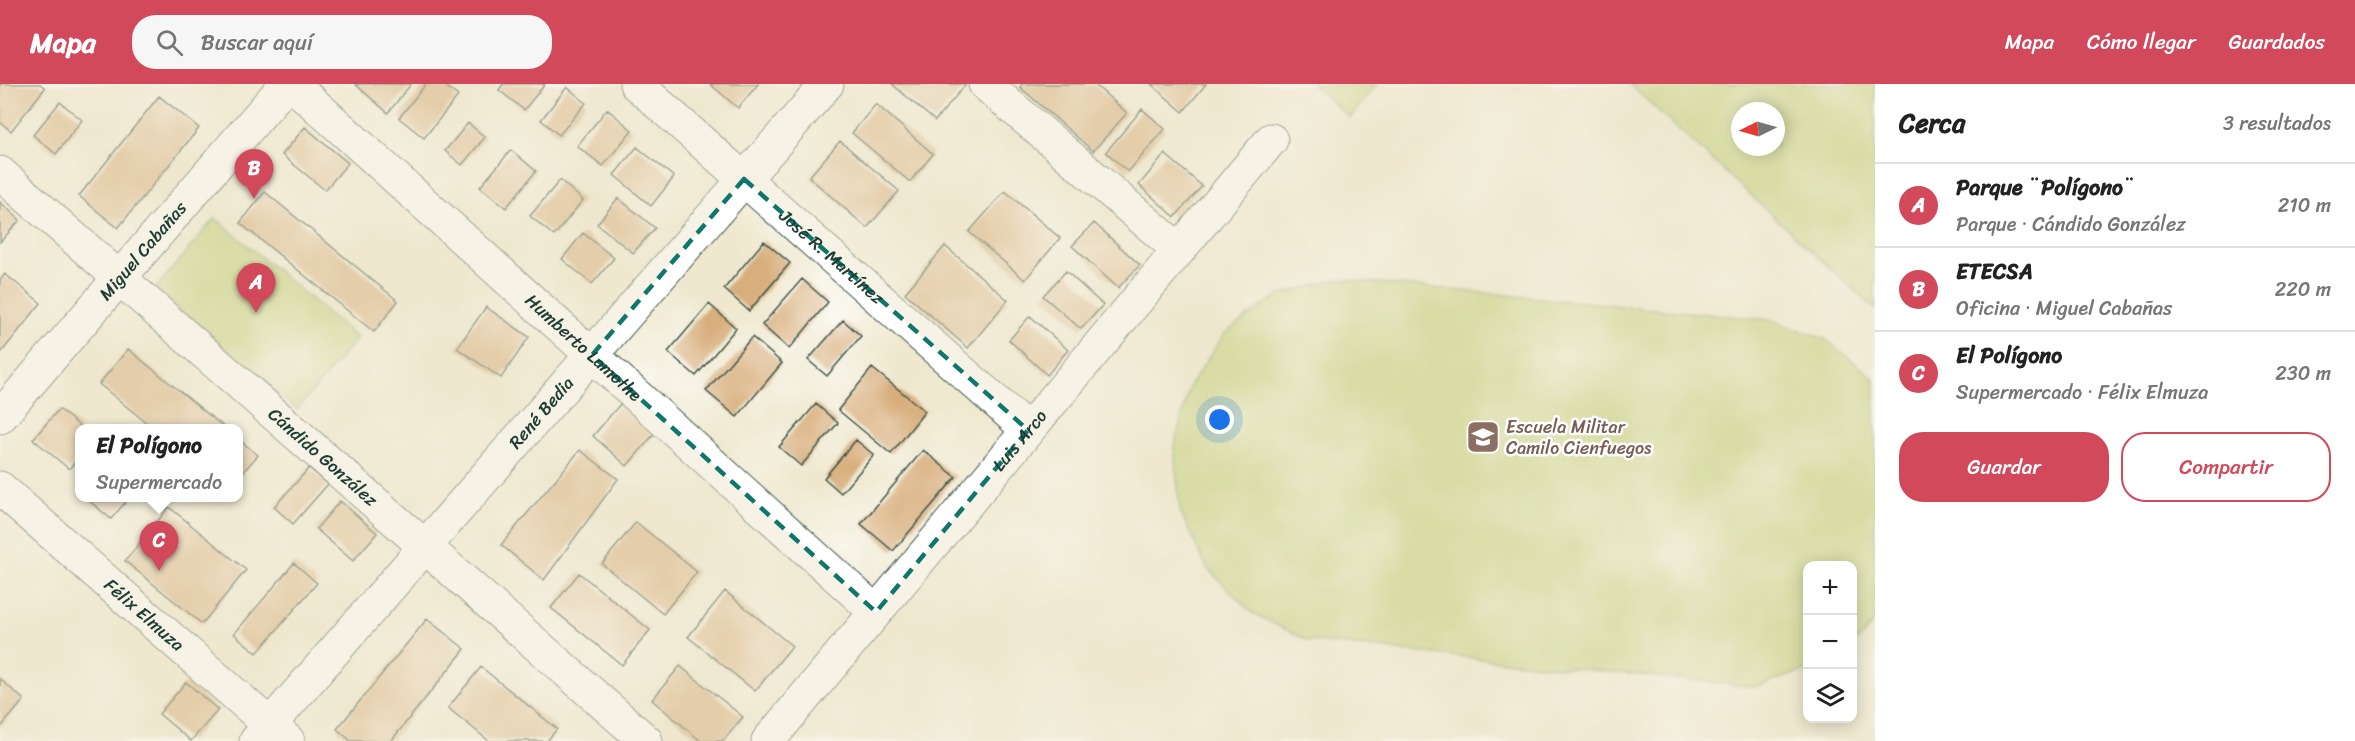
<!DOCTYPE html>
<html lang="es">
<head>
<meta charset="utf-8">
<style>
	:root { --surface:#fff; --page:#f6f6f6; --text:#222; --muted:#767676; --line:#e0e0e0; --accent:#d1495b }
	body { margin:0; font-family:Sriracha,sans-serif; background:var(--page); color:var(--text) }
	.controls { position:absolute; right:18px; bottom:18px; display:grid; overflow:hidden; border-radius:12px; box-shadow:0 3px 15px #0003 }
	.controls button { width:54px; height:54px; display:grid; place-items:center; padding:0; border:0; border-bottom:2px solid var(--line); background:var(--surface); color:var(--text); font:30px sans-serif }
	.compass { position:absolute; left:1731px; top:18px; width:54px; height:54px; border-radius:50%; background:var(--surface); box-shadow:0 3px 15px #0003; rotate:265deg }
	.you { position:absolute; left:1220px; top:336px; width:21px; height:21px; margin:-15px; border:4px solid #fff; border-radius:50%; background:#1a73e8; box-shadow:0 0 0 9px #1a73e833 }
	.badge { display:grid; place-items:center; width:39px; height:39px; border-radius:50%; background:var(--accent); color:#fff; font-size:20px; font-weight:700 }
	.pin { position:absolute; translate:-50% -50px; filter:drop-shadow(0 2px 3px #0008) }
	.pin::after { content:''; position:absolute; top:32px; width:21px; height:18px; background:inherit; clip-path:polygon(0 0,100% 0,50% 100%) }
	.popup { position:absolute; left:75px; top:340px; width:168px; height:78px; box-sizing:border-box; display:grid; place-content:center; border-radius:12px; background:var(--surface); filter:drop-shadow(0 2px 4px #0005); font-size:20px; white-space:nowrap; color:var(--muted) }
	.popup b { font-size:22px; color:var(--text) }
	.popup::after { content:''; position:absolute; left:50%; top:100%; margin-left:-12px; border:12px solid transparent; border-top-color:var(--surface) }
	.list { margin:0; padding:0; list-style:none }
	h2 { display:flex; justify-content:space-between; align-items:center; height:78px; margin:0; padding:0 24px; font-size:26px }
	h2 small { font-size:20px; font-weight:400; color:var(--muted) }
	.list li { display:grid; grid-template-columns:39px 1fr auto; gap:18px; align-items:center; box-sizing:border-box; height:84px; padding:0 24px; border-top:2px solid var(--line) }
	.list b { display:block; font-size:22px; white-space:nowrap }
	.list p { margin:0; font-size:20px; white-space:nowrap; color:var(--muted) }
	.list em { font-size:20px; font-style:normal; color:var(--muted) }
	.actions { display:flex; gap:12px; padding:18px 24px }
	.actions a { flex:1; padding:14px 0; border:2px solid var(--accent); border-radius:24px; text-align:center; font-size:21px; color:var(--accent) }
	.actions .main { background:var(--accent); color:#fff }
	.icon { flex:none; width:33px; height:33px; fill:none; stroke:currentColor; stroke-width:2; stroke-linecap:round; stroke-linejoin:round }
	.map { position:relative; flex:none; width:1875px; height:657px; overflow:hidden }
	header { display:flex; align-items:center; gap:36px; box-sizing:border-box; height:84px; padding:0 30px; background:var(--accent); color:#fff }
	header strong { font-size:28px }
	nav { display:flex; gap:33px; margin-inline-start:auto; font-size:21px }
	.search { width:420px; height:54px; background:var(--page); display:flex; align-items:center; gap:15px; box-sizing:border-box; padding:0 21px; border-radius:24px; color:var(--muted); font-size:22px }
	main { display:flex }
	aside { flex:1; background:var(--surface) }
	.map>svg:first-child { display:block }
</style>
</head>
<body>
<header>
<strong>Mapa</strong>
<div class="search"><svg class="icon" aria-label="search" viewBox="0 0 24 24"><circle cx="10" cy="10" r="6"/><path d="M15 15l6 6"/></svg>Buscar aquí</div>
<nav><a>Mapa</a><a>Cómo llegar</a><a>Guardados</a></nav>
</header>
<main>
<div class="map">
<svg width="1875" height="657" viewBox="0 0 1875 657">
	<rect width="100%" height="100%" fill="#fff"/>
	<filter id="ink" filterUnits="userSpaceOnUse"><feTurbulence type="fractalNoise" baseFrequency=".0167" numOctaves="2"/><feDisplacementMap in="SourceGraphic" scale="12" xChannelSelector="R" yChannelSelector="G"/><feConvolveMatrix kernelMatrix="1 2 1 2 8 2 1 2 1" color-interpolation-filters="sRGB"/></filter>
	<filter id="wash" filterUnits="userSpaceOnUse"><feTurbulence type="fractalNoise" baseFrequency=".008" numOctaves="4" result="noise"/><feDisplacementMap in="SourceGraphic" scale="24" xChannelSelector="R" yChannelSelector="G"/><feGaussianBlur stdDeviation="1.35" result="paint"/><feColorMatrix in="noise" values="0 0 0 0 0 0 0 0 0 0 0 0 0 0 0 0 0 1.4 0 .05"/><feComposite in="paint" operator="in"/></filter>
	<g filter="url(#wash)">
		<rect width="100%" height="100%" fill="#efe8cf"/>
		<path fill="#becf72" stroke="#6e8653" stroke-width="1.5" fill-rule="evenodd" d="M1312,0H1377L1350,34Z
			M1629,0H1875V225ZM1740,27H1776V63H1740Z
			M215,134L357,254L297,326L155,205Z
			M1337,195L1771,236L1825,255L1875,295V536L1861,554L1853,559L1852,482H1808L1807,586L1755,603L1309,557L1252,529L1207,484L1180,427L1174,363L1190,301L1225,249L1277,212Z"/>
		<g id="blocks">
			<path fill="#d8ae7b" d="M0,0H40L45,4L11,47L0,38Z
				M355,0H411L388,29Z
				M426,0H443L458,12L424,54L399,34Z
				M503,0H545L524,26L499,6Z
				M710,0H758L738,24Z
				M892,0H966L935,37Z
				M1022,0H1094L1127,29L1093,67L1020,3Z
				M1151,0H1206L1183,28Z
				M567,3L586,19L559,51L541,36Z
				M159,12L199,44L118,144L79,112Z
				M60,18L82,36L56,70L33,51Z
				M876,20L933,70L910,98L852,49Z
				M607,25L632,46L603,82L577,62Z
				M1142,25L1165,45L1128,88L1106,68Z
				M468,39L485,53L462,81L445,67Z
				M305,43L348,79L325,106L282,71Z
				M840,57L899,107L867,144L809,93Z
				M637,63L674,93L651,122L614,91Z
				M511,66L536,87L506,124L480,103Z
				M1165,70L1202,102L1175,133L1139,101Z
				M560,96L583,116L554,152L530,132Z
				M1005,107L1060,154L1025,196L969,148Z
				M265,108L398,217L374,248L240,139Z
				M618,114L655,144L633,169L597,140Z
				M0,118L20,136L0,158Z
				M1094,139L1140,181L1118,204L1072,162Z
				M583,149L614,174L592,200L562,175Z
				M764,157L790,179L749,227L724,205Z
				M945,162L1008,216L968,264L905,209Z
				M1066,187L1103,221L1081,245L1043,212Z
				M5,190L41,219L0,270V196Z
				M802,195L828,218L789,265L762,241Z
				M709,220L736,244L696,292L668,268Z
				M486,223L529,253L501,294L457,264Z
				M1030,232L1068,266L1047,291L1009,256Z
				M843,236L861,252L827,292L808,276Z
				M752,253L782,279L737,333L706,307Z
				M128,265L225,344H153L99,300Z
				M872,284L925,327L891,370L838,326Z
				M621,319L655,349L627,382L593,352Z
				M816,320L838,339L801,382L779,363Z
				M59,325L82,344H80V372L69,385L33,355Z
				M238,355L258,371L238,394Z
				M856,356L874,371L841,409L824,394Z
				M580,366L618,395L544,496L501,461Z
				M923,366L956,393L893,467L861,440Z
				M309,384L328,400L293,440L274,423Z
				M86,414H129L111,435Z
				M340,417L377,449L353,477L316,445Z
				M169,423L246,486L202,540L125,477Z
				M636,438L697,488L663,530L602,480Z
				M294,479L317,499L257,569L234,550Z
				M579,489L650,546L622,581L551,524Z
				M725,507L792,562L755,607L688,553Z
				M427,535L465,565L391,657H351L337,645Z
				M680,582L743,633L723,657H701L652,616Z
				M481,583L557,645L547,657H489L448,624Z
				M0,595L24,616L0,644Z
				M186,598L218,626L191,657L159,630Z"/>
		</g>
	</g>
	<g filter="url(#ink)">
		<use href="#blocks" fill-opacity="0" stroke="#3e574b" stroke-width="1.5"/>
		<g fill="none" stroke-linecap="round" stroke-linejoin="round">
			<defs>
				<g id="minor">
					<path id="s1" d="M292,0L876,528"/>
					<path id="s2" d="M636,0L1028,346"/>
					<path d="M985,0L1179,166"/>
					<path id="s3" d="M0,89L646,657"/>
					<path id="s4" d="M0,333L286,0"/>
					<path id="s5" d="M0,404L288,657"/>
					<path id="s6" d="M256,657L827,0"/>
					<path id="s7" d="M768,657L1271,56"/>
				</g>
			</defs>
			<use href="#minor" stroke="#3e574b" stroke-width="35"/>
			<use href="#minor" stroke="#fff" stroke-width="33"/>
		</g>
	</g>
	<path d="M0 0H1875V657H0ZM744,95L1028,346L876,528L592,271Z" fill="#efe8cf" fill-opacity=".55" fill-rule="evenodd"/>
	<path fill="none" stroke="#0f766e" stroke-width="4.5" stroke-dasharray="12 8" stroke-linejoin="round" d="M744,95L1028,346L876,528L592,271Z"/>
	<defs>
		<symbol id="school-square" viewBox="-11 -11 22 22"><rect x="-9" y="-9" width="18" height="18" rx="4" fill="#8d6e63" stroke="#fff"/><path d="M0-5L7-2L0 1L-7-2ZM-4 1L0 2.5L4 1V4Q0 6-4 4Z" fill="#fff"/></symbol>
	</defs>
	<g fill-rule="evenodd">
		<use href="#school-square" x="1464" y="334" width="38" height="38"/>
	</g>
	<g text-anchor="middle" stroke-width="5" stroke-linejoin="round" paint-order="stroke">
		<g font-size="18" fill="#1f3d34" stroke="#fff">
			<text dy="6" stroke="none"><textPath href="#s4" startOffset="219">Miguel Cabañas</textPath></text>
			<text dy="6" stroke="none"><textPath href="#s2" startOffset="261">José R. Martínez</textPath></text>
			<text dy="6" stroke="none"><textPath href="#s1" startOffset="393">Humberto Lamothe</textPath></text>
			<text dy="6" stroke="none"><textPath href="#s6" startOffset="435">René Bedia</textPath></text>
			<text dy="6" stroke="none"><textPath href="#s7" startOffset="392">Luis Arco</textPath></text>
			<text dy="6" stroke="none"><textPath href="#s3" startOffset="430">Cándido González</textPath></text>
			<text dy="6" stroke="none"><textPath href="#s5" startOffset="192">Félix Elmuza</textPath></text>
		</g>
		<g font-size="18" fill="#785e54" stroke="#fff" text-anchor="start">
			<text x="1506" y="349">Escuela Militar<tspan x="1506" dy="21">Camilo Cienfuegos</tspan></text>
		</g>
	</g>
</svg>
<div class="controls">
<button>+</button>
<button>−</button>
<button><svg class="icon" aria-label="layers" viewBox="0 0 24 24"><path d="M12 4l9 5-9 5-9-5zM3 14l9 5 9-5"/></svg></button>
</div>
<svg class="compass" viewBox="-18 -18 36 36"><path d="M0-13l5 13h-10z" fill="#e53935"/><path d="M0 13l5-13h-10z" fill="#767676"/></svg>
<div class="you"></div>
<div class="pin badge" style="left:256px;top:229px">A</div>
<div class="pin badge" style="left:254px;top:115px">B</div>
<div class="pin badge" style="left:159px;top:487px">C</div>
<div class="popup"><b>El Polígono</b>Supermercado</div>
</div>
<aside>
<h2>Cerca<small>3 resultados</small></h2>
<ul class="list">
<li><span class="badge">A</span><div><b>Parque ¨Polígono¨</b><p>Parque · Cándido González</p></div><em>210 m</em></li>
<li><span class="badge">B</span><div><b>ETECSA</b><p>Oficina · Miguel Cabañas</p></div><em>220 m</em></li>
<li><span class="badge">C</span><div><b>El Polígono</b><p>Supermercado · Félix Elmuza</p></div><em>230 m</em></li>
</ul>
<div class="actions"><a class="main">Guardar</a><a>Compartir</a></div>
</aside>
</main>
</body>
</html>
